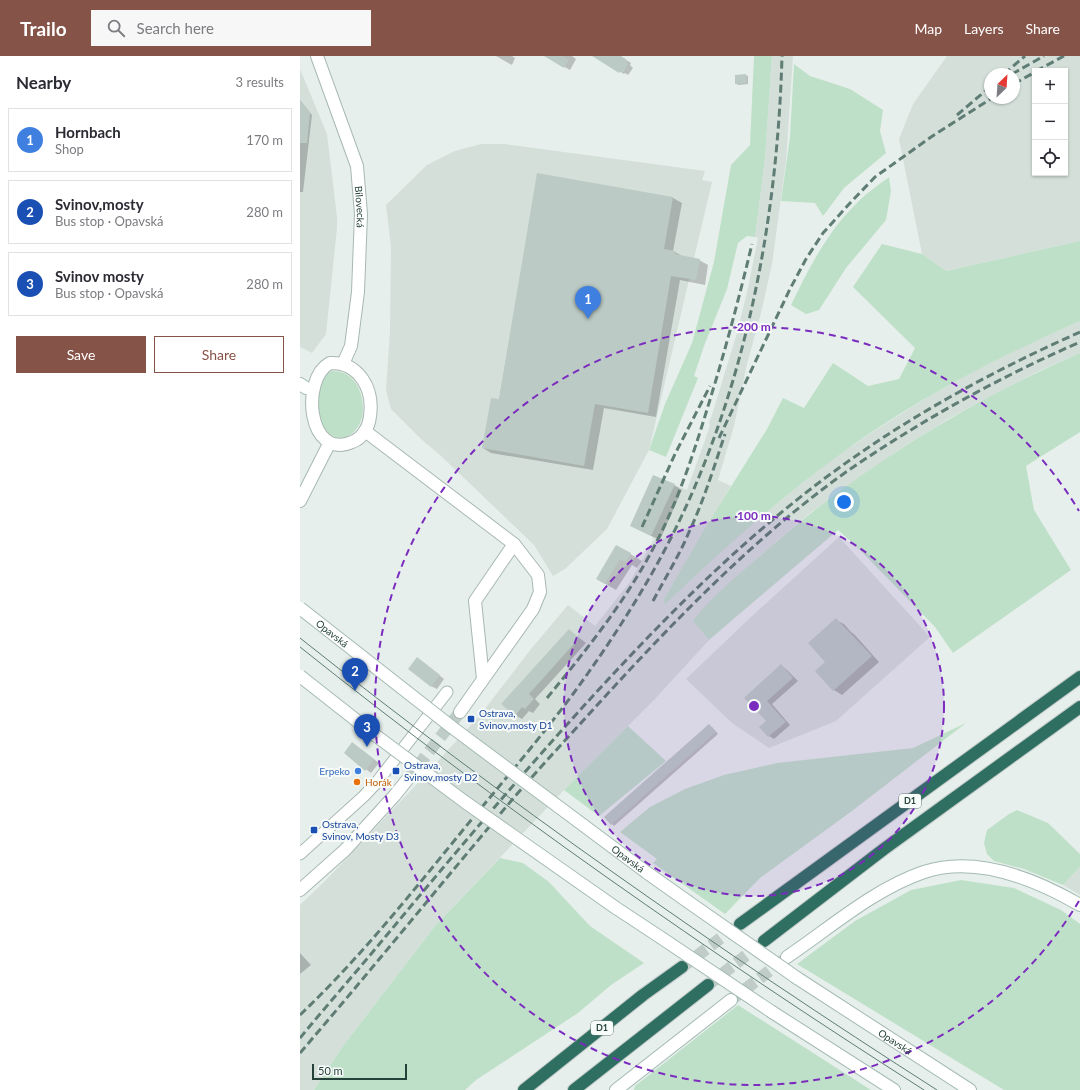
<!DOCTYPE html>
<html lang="en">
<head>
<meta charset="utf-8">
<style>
	:root { --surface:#fff; --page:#f7f7f7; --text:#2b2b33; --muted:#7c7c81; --line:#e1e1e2; --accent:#855347 }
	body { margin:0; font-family:Lato,sans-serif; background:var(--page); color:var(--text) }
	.controls { position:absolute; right:12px; top:12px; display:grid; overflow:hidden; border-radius:0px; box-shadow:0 1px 3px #0004 }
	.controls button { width:36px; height:36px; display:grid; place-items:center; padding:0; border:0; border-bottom:1px solid var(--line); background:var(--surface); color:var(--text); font:20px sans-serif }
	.compass { position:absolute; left:684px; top:12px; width:36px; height:36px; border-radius:50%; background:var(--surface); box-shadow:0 1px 3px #0004; rotate:25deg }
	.scale { position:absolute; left:12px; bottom:10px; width:95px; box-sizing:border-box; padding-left:4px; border:2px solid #24423a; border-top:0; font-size:11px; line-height:14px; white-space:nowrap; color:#24423a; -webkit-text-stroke:3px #f7fbf9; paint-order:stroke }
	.you { position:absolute; left:544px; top:446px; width:14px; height:14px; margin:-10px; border:3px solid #fff; border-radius:50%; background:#1a73e8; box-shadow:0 0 0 6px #1a73e833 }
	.badge { display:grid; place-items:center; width:26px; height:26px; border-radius:50%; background:var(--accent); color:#fff; font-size:13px; font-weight:700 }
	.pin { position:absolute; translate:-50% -33px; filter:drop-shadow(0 1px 2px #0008) }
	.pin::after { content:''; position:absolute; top:21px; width:14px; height:12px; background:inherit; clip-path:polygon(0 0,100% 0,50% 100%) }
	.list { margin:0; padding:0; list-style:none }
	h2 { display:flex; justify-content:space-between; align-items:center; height:52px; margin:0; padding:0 16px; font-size:17px }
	h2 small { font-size:13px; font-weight:400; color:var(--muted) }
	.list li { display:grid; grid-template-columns:26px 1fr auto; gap:12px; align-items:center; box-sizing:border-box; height:64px; margin:0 8px 8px; padding:0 8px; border:1px solid var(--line); border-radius:0px }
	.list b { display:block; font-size:15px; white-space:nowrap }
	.list p { margin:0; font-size:13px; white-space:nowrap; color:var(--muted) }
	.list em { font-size:13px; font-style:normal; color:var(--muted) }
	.actions { display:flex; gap:8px; padding:12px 16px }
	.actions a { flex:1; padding:9px 0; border:1px solid var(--accent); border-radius:0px; text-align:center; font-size:14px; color:var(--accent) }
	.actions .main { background:var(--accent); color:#fff }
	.icon { flex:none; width:22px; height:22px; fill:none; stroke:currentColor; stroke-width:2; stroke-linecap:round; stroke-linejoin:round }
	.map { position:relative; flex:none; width:780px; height:1034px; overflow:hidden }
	header { display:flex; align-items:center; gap:24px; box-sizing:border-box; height:56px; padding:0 20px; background:var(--accent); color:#fff }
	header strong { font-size:19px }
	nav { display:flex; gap:22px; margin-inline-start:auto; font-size:14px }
	.search { width:280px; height:36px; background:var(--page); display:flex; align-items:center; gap:10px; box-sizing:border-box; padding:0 14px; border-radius:0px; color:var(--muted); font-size:15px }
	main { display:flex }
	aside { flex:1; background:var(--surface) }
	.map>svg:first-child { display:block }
</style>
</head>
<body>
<header>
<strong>Trailo</strong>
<div class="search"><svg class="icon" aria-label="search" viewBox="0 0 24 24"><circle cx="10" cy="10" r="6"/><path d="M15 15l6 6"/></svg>Search here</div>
<nav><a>Map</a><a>Layers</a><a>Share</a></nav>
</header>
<main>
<aside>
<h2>Nearby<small>3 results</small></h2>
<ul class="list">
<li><span class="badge" style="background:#3f7fe0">1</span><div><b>Hornbach</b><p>Shop</p></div><em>170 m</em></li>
<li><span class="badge" style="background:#1a4fb4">2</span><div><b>Svinov,mosty</b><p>Bus stop · Opavská</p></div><em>280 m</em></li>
<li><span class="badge" style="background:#1a4fb4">3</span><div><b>Svinov mosty</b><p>Bus stop · Opavská</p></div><em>280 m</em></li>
</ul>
<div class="actions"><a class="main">Save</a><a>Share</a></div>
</aside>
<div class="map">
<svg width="780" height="1034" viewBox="0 0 780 1034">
	<rect width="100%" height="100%" fill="#e6efeb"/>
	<path fill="#d4dfda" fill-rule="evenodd" d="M472,0H493L486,105L472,208L461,257L447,308L434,370L418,424L431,430L364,543L366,548L428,488L492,435L535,401L577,373L633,338L678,313L728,288L780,265V297L741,314L693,339L648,363L594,397L510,457L480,482L422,534L393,565L409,584L354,644L264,734L135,870L43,990L14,1034H0V849L26,824L116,729L181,658L231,593L268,549L295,570L330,526L354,483L351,480L374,429L387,434L404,387L410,369L409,367L410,363L411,362L437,277L448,232L458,182L455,181L465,103Z
		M647,0H780V185L646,215L622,198L599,83L613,48ZM735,15H765V117H735ZM690,18H714V42H690Z
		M0,13L27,78L37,161V172L26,278L12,297L0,291Z
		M181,88H205L405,115L402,124L412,126L349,394L307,473L265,513L253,520L234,489L139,398L121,383L91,353L86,334L90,275L91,191L86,149L127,109L155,95Z
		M539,481L630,581L536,665L469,692L432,667L386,623L452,560Z
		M780,811V839L763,829Z"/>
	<path fill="#bfe0c8" d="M454,0H472L465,103L455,181L447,180L438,187L427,233L404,290L394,320L398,322L366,401L349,394L365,348L392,287L414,206L431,109L450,89Z
		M494,8L510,20L550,33L583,54L580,75L586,97L544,132L523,160L515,147L481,145L490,81Z
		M589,121L591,135L586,164L546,212L519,254L506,258L491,249C508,214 526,178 554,150C564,139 577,130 589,121Z
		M780,185V265C694,303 610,346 535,402C474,447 419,496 365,549L364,543L407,469L467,373L483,342L504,352L533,307L568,330L599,323L615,292L553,231L582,188L622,198L646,215Z
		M780,297V376L726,410L734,454L771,514L653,597L635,571L560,494L538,474L409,584L393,565C410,542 438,519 460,500C555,415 663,348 780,297Z
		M32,315C53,314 63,334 63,353C63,372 46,391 27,377C20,372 10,346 13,338C14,335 17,332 18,330C22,324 25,317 32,315Z
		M666,667L552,755L460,822L425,858L353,807L357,803L320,776L350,751L385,733L424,719L477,707L613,692Z
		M328,670L366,705L299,760L264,734Z
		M717,754L748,767L780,798V811L763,829L724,813L694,805L687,798L684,787L687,774L709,758Z
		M200,802L223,807L249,826L290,870L344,907L311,929L278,957L176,1024L165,1034H14L43,990L135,870Z
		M661,824L714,832L761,854L780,868V1034H704L497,908L555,865L611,834Z
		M438,949L571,1034H334L335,1030Z"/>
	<path fill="#0003" d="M196,0H212L215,2L212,9Z
		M246,0H272L276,3L270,14Z
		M294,0H319L331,7L330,9L333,12L328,19L325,17L324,18Z
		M445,19L448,20V28L439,29L436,28Z
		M0,44L12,59L3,136H0Z
		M238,118L373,142L382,147L373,195L384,201L399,204L408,209L405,229L380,224L356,361L304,352L293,414L191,397L183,392L199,344Z
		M374,429L382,434L360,484L331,470Z
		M317,490L342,505L337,512L332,509L316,534L297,523Z
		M536,564L544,568L551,576L555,579L579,606L542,639L534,634L527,606Z
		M269,574L286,587L235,643L240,648L233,657L229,655L222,663L215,659Z
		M123,606L144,623L137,633L131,630Z
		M481,610L486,613L498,625L472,648L490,669L474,683L469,680L467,665L446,642Z
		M412,671L418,678L314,770L312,768L306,761Z
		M58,691L79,707L71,717L45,697Z
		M0,897L11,909L0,918Z"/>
	<path fill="#bbcac4" d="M244,0H263L269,4L264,12Z
		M292,0H321L327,4L326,6L328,8L323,17L320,15L319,17Z
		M446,18V27L435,28V19Z
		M0,44L10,57L7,87H0Z
		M237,117L373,141L364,193L375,195V198L400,203L396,224L371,220L348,357L295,348L284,410L182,392L191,342L199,343Z
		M353,419L375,428L351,480L330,470Z
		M316,489L331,497L326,506L320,503L305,528L296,523Z
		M536,562L572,600L533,635L515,615L525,606L508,587Z
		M269,573L279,582L229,638L234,643L225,653L222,651L215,660L201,648Z
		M117,601L140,619L131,631L108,613Z
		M481,608L493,622L467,645L486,666L468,681L459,671L466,665L444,642Z
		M409,668L416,676L311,769L304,761Z
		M52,686L74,703L65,715L44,697Z"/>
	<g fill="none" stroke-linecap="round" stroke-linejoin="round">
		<path stroke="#bfccc8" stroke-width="12" stroke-dasharray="12 6" stroke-linecap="butt" d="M107,724L160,656"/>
		<path stroke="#bfccc8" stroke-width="12" stroke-dasharray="12 6" stroke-linecap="butt" d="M431,944L485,903"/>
		<path stroke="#bfccc8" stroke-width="12" stroke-dasharray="12 6" stroke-linecap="butt" d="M382,911L437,870
			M408,929L462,887"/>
		<defs>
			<path id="pedestrian" d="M0,798L64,740L77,726L147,636"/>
			<g id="minor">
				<path id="s1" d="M17,0L57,110L61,158L58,236L51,290L43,308"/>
				<path d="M65,375L214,488L238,519L240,536L233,553L160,656"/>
				<path d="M183,623L175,545L214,488"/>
				<path d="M0,834L45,794L95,739L107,724"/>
			</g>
			<path id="tertiary" d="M30,307C59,306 74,333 70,360C69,371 63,382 52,386C8,405 0,323 30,307Z
				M0,445L29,388"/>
			<g id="secondary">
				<path d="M0,328L6,332"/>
				<path d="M346,816L387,845"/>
				<path d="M316,852L360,881"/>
				<path d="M487,901C530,872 574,833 624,816C676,799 735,823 780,849"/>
				<path id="s2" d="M497,922L670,1034"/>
				<path d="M472,956L594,1034"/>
				<path d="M316,1034L431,944"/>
			</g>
			<path id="motorway" d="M440,868L780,621
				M464,885L584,793L780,651
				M224,1034L343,939L382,911
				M274,1034L408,929"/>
		</defs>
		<use href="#pedestrian" stroke="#a8b8b2" stroke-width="13"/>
		<use href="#minor" stroke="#a8b8b2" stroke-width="14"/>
		<use href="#tertiary" stroke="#a8b8b2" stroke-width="14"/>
		<use href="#secondary" stroke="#a4bbb3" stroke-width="14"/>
		<use href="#motorway" stroke="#c2cac8" stroke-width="14"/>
		<use href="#pedestrian" stroke="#fff" stroke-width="11"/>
		<use href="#minor" stroke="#fff" stroke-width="12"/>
		<use href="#tertiary" stroke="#fff" stroke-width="12"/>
		<use href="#secondary" stroke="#fff" stroke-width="12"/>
		<use href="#motorway" stroke="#2f6f62" stroke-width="12"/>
		<path stroke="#5f7d75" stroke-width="1" d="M0,582C204,744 418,894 637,1034
			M0,591C199,750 409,897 624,1034"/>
		<path stroke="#5f7d75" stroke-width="3" stroke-dasharray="8 4" stroke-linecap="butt" d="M736,15L764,0
			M704,18L725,0
			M712,18L744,0
			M714,28L735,16
			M657,59L690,31
			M419,382L490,233L506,203L523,177L551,146L575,121L631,81L692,42
			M342,471L375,398L410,330
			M353,545C365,522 379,500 389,476C404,444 414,411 425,378
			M247,642C288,592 330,540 359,481C382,435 397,387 412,337C427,288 440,238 452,188
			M0,959C63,899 117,830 172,763C206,722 241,681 273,638C298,604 322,568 344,531C438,373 477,183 482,0
			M0,982C28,948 58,914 86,880C150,803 214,727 281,653C361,565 445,479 543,409C617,356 697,313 780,276
			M0,997C73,912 144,824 217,738C244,707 272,677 300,646C375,564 455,481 546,416C620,365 698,322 780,286"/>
		<defs>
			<g id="secondary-bridge">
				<path id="s3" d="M0,552L153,672L346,816"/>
				<path d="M0,620L75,679L165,746L316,852"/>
				<path d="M387,845L497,922"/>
				<path d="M360,881L472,956"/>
			</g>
		</defs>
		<use href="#secondary-bridge" stroke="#a4bbb3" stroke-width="14" stroke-linecap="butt"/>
		<use href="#secondary-bridge" stroke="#fff" stroke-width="12"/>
	</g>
	<circle cx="454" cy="650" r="190" fill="#7b2cbf" fill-opacity=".12"/>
	<g fill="none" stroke="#7b2cbf" stroke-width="2" stroke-dasharray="7 5">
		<circle cx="454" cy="650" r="190"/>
		<path d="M779 845A379 379 0 1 1 779 455"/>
	</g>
	<g fill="#1a4fb4" stroke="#f7fbf9" stroke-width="1.5">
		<rect x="167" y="659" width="8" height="8" rx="2"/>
		<rect x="92" y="711" width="8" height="8" rx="2"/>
		<rect x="10" y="770" width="8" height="8" rx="2"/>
	</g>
	<circle fill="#3f7fe0" stroke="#f7fbf9" stroke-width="1.5" cx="58" cy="715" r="4"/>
	<circle fill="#e8710a" stroke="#f7fbf9" stroke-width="1.5" cx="57" cy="726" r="4"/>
	<g text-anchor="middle" stroke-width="4" stroke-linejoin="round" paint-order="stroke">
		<g fill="#f7fbf9" stroke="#637a73" stroke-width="1">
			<rect x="599" y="738" width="22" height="14" rx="3"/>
			<rect x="291" y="965" width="22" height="14" rx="3"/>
		</g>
		<g font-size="9" font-weight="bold" fill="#24423a">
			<text x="610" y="748">D1</text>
			<text x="302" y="975">D1</text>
		</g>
		<g font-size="10" fill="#24423a" stroke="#f7fbf9">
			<text dy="4" stroke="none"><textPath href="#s1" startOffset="158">Bílovecká</textPath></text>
			<text dy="4" stroke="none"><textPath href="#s3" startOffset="41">Opavská</textPath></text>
			<text dy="4" stroke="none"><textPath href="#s3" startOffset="413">Opavská</textPath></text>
			<text dy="4" stroke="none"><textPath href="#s2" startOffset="117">Opavská</textPath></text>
		</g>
		<g font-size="10" fill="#164399" stroke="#f7fbf9" text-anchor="start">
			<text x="179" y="661">Ostrava,<tspan x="179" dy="12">Svinov,mosty D1</tspan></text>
			<text x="104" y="713">Ostrava,<tspan x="104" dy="12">Svinov,mosty D2</tspan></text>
			<text x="22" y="772">Ostrava,<tspan x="22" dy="12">Svinov, Mosty D3</tspan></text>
		</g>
		<g font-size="10" fill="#366cbe" stroke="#f7fbf9" text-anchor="end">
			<text x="50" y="719">Erpeko</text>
		</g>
		<g font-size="10" fill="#c56008" stroke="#f7fbf9" text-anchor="start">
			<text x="65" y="730">Horák</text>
		</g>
	</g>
	<circle cx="454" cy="650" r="6" fill="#7b2cbf" stroke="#f7fbf9" stroke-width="2"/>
	<g font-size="12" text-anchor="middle" font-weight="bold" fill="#7b2cbf" stroke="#f7fbf9" stroke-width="4" stroke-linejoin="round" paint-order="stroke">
		<text x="454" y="275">200 m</text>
		<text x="454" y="464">100 m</text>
	</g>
</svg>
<div class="controls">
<button>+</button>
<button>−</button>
<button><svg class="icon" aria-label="locate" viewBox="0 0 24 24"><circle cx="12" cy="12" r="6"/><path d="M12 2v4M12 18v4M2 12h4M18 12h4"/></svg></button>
</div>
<svg class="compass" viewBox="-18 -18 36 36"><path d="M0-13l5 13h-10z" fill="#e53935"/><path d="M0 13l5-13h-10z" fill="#7c7c81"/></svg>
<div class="scale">50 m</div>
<div class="you"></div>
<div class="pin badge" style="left:288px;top:263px;background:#3f7fe0">1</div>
<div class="pin badge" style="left:55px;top:635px;background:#1a4fb4">2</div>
<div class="pin badge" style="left:67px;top:691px;background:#1a4fb4">3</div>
</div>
</main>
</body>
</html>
